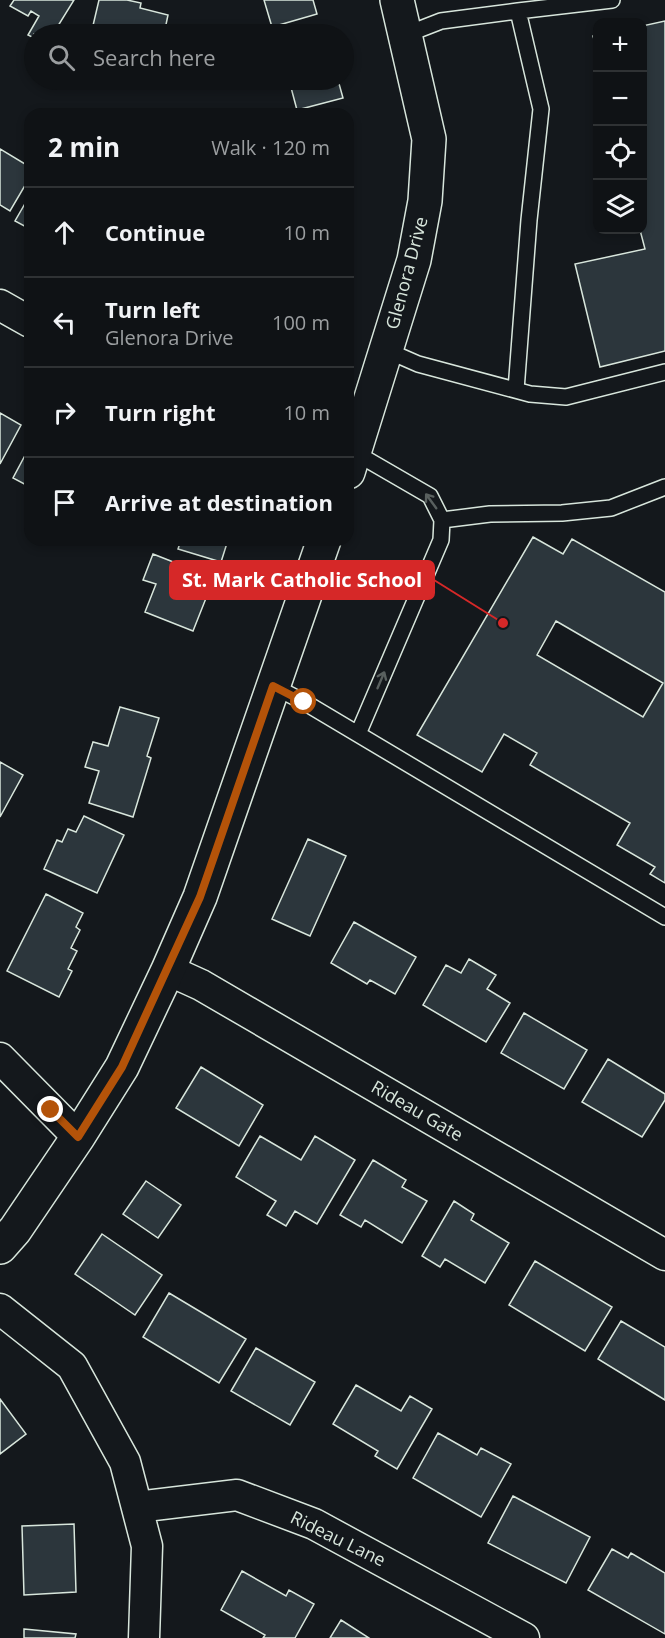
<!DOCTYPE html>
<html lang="en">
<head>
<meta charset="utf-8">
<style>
	:root { --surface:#0f1215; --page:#181b1e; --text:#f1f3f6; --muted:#9b9ea0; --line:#2f3234 }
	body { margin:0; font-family:"Open Sans",sans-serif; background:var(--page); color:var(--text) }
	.controls { position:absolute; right:18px; top:18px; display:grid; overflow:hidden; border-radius:12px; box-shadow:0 3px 9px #0003 }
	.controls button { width:54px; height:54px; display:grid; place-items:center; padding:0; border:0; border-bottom:2px solid var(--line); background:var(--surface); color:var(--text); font:30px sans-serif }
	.stop { position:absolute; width:18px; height:18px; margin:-14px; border:4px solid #b45309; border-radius:50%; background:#fff }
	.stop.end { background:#b45309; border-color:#fff; box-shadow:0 2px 6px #0008 }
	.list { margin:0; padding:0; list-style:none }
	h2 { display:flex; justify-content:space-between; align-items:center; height:78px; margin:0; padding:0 24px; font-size:26px }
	h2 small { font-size:20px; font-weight:400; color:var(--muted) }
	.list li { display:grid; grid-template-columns:39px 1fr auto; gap:18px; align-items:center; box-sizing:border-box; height:90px; padding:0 24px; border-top:2px solid var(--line) }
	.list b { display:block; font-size:22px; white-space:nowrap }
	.list p { margin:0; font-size:20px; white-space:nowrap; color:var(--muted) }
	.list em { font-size:20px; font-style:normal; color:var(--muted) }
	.icon { flex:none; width:33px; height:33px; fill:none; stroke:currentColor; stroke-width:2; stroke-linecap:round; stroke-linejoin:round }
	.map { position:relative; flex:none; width:665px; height:1638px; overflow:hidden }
	.search { position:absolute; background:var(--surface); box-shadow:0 3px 9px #0003; left:24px; top:24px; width:330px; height:66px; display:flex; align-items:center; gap:15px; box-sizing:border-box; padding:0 21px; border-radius:33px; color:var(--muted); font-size:22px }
	.panel { position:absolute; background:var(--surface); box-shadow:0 3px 9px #0003; left:24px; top:108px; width:330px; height:438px; border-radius:18px }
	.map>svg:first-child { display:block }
</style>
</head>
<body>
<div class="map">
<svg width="665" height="1638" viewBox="0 0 665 1638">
	<rect width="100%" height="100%" fill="#14181c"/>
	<path fill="#2c363c" stroke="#d8e6dc" stroke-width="1.5" fill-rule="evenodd" d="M14,0H74L53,34H34V38L28,35L39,16L31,11L28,16L10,6Z
		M99,0H127L141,3L140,8L168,15L164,34H91Z
		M264,0H313L317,14L272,27Z
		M665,21V351L600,367L575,264L645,249L640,230H642V26Z
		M598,35V53L593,36Z
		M289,80H338L343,98L297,110Z
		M348,119L351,159H348Z
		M0,149L30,167V177L10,211L0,205Z
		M30,195V229L15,221Z
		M0,413L21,425L0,464Z
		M30,446V487L13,478Z
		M533,537L563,554L572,539L665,592V883L650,874L655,867L617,845L630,823L530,765L537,753L504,734L482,772L417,735ZM556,621L663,683L643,717L537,655Z
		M181,540H228L221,562L178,549Z
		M153,554L214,578L193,631L145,612L156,584L143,580Z
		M120,707L159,718L147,756L151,758L133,817L89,803L99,771L85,767L93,742L108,746Z
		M0,762L23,775L0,817Z
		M84,816L124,835L97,893L44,869L57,840L62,842L68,829L76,832Z
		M308,839L346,856L310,936L272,919Z
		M46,894L83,913L76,927L80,930L71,948L77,951L68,969L72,971L59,997L7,971Z
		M354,922L416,957L395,994L370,980L367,984L331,963Z
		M469,959L496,975L487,989L510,1003L486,1042L423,1005L446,965L461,973Z
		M524,1013L587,1050L564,1089L501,1053Z
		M608,1059L665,1094V1100L642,1137L582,1102Z
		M201,1067L263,1105L239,1146L176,1108Z
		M260,1136L301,1160L315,1136L355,1160L317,1224L295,1211L286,1226L267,1215L276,1201L236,1177Z
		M373,1160L406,1180L402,1187L427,1201L402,1243L365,1220L361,1227L340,1215Z
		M146,1181L181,1205L158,1238L123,1214Z
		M454,1201L474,1214L471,1220L509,1243L485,1283L445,1259L440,1267L422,1256Z
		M102,1234L162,1275L135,1315L75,1274Z
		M535,1261L612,1307L585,1351L509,1305Z
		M169,1293L246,1339L219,1383L143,1337Z
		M621,1321L665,1347V1400L598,1359Z
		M256,1348L315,1382L290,1425L231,1391Z
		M356,1385L401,1411L410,1396L432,1409L397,1469L375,1456L378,1451L333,1424Z
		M0,1399L26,1434L0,1454Z
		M438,1433L477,1455L481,1448L511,1464L481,1517L413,1478Z
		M513,1496L590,1537L566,1583L488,1543Z
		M74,1524L76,1592L24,1595L22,1526Z
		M612,1549L628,1558L631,1553L665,1573V1634L588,1590Z
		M242,1571L286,1596L289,1590L314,1604L295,1638H263L265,1635L221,1610Z
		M341,1620L369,1638H330Z
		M24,1629L76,1634L75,1638H24Z"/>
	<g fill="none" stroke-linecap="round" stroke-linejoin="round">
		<defs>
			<path id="service" d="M518,11L612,0
				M405,35L441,21L518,11L541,109L529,220L516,390
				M386,350L418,364L530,394L566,397L665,372
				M354,452L430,496L442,520L441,540L358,734
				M442,520L490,514L562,513L611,508L665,487
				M273,686L304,702L665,917"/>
			<path id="minor" d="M0,305L30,322
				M168,970L201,985L665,1255
				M0,1058L78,1137
				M0,1309L72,1366L125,1462L147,1546L144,1638
				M137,1507L237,1495L314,1524L524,1638"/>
			<path id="tertiary" d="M348,472L414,260L425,201L429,139L397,0
				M0,1247L15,1230L78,1137L122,1067L168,970L200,897L324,540"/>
		</defs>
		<use href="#service" stroke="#d8e6dc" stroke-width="18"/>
		<use href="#minor" stroke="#d8e6dc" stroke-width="33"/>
		<use href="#tertiary" stroke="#d8e6dc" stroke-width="36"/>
		<use href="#service" stroke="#14181c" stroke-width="15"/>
		<use href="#minor" stroke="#14181c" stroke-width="30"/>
		<use href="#tertiary" stroke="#14181c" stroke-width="33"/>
	</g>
	<defs><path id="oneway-shaft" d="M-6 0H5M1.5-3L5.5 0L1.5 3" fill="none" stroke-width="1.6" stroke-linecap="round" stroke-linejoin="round" transform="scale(1.5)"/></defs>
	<g stroke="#59605f">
		<use href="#oneway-shaft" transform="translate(431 501) rotate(-126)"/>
		<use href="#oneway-shaft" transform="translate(381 680) rotate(-67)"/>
	</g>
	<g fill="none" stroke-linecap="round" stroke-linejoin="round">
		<path stroke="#b45309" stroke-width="8" d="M51,1110L78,1137L122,1067L200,897L273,686L304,702"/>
	</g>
	<g text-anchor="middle" stroke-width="4.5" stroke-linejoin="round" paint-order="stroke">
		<g font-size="18" fill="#d8e6dc" stroke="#14181c">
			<text transform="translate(407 273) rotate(-75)" y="6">Glenora Drive</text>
			<text transform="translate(417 1111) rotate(30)" y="6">Rideau Gate</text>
			<text transform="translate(338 1539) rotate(26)" y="6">Rideau Lane</text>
		</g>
	</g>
	<path fill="none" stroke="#d62828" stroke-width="2" d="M503 623L434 580"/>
	<circle fill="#d62828" stroke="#14181c" stroke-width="2" cx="503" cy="623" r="6"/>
	<rect fill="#d62828" stroke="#d62828" stroke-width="2" x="170" y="561" width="264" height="38" rx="6"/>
	<g font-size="20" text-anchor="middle" font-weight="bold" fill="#fff">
		<text x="302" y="587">St. Mark Catholic School</text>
	</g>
</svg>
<div class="controls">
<button>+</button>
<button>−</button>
<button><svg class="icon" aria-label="locate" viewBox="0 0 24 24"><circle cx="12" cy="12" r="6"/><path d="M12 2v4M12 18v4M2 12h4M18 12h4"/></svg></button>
<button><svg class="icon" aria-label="layers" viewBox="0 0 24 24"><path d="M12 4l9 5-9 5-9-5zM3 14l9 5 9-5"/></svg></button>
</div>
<div class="stop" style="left:304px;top:702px"></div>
<div class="stop end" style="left:51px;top:1110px"></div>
<div class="search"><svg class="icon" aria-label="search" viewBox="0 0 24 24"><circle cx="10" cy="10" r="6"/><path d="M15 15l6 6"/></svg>Search here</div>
<section class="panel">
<h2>2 min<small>Walk · 120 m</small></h2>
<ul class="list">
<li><svg class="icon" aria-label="ahead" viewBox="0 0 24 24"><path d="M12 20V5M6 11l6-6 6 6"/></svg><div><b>Continue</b></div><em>10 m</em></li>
<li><svg class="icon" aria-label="left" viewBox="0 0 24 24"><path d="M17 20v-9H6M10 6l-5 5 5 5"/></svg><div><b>Turn left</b><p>Glenora Drive</p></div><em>100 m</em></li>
<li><svg class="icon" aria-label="right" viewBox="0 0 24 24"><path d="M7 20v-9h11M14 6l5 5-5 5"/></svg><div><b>Turn right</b></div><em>10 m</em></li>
<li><svg class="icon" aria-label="arrive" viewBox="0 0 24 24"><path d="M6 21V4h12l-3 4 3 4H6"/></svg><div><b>Arrive at destination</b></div></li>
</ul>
</section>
</div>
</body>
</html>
